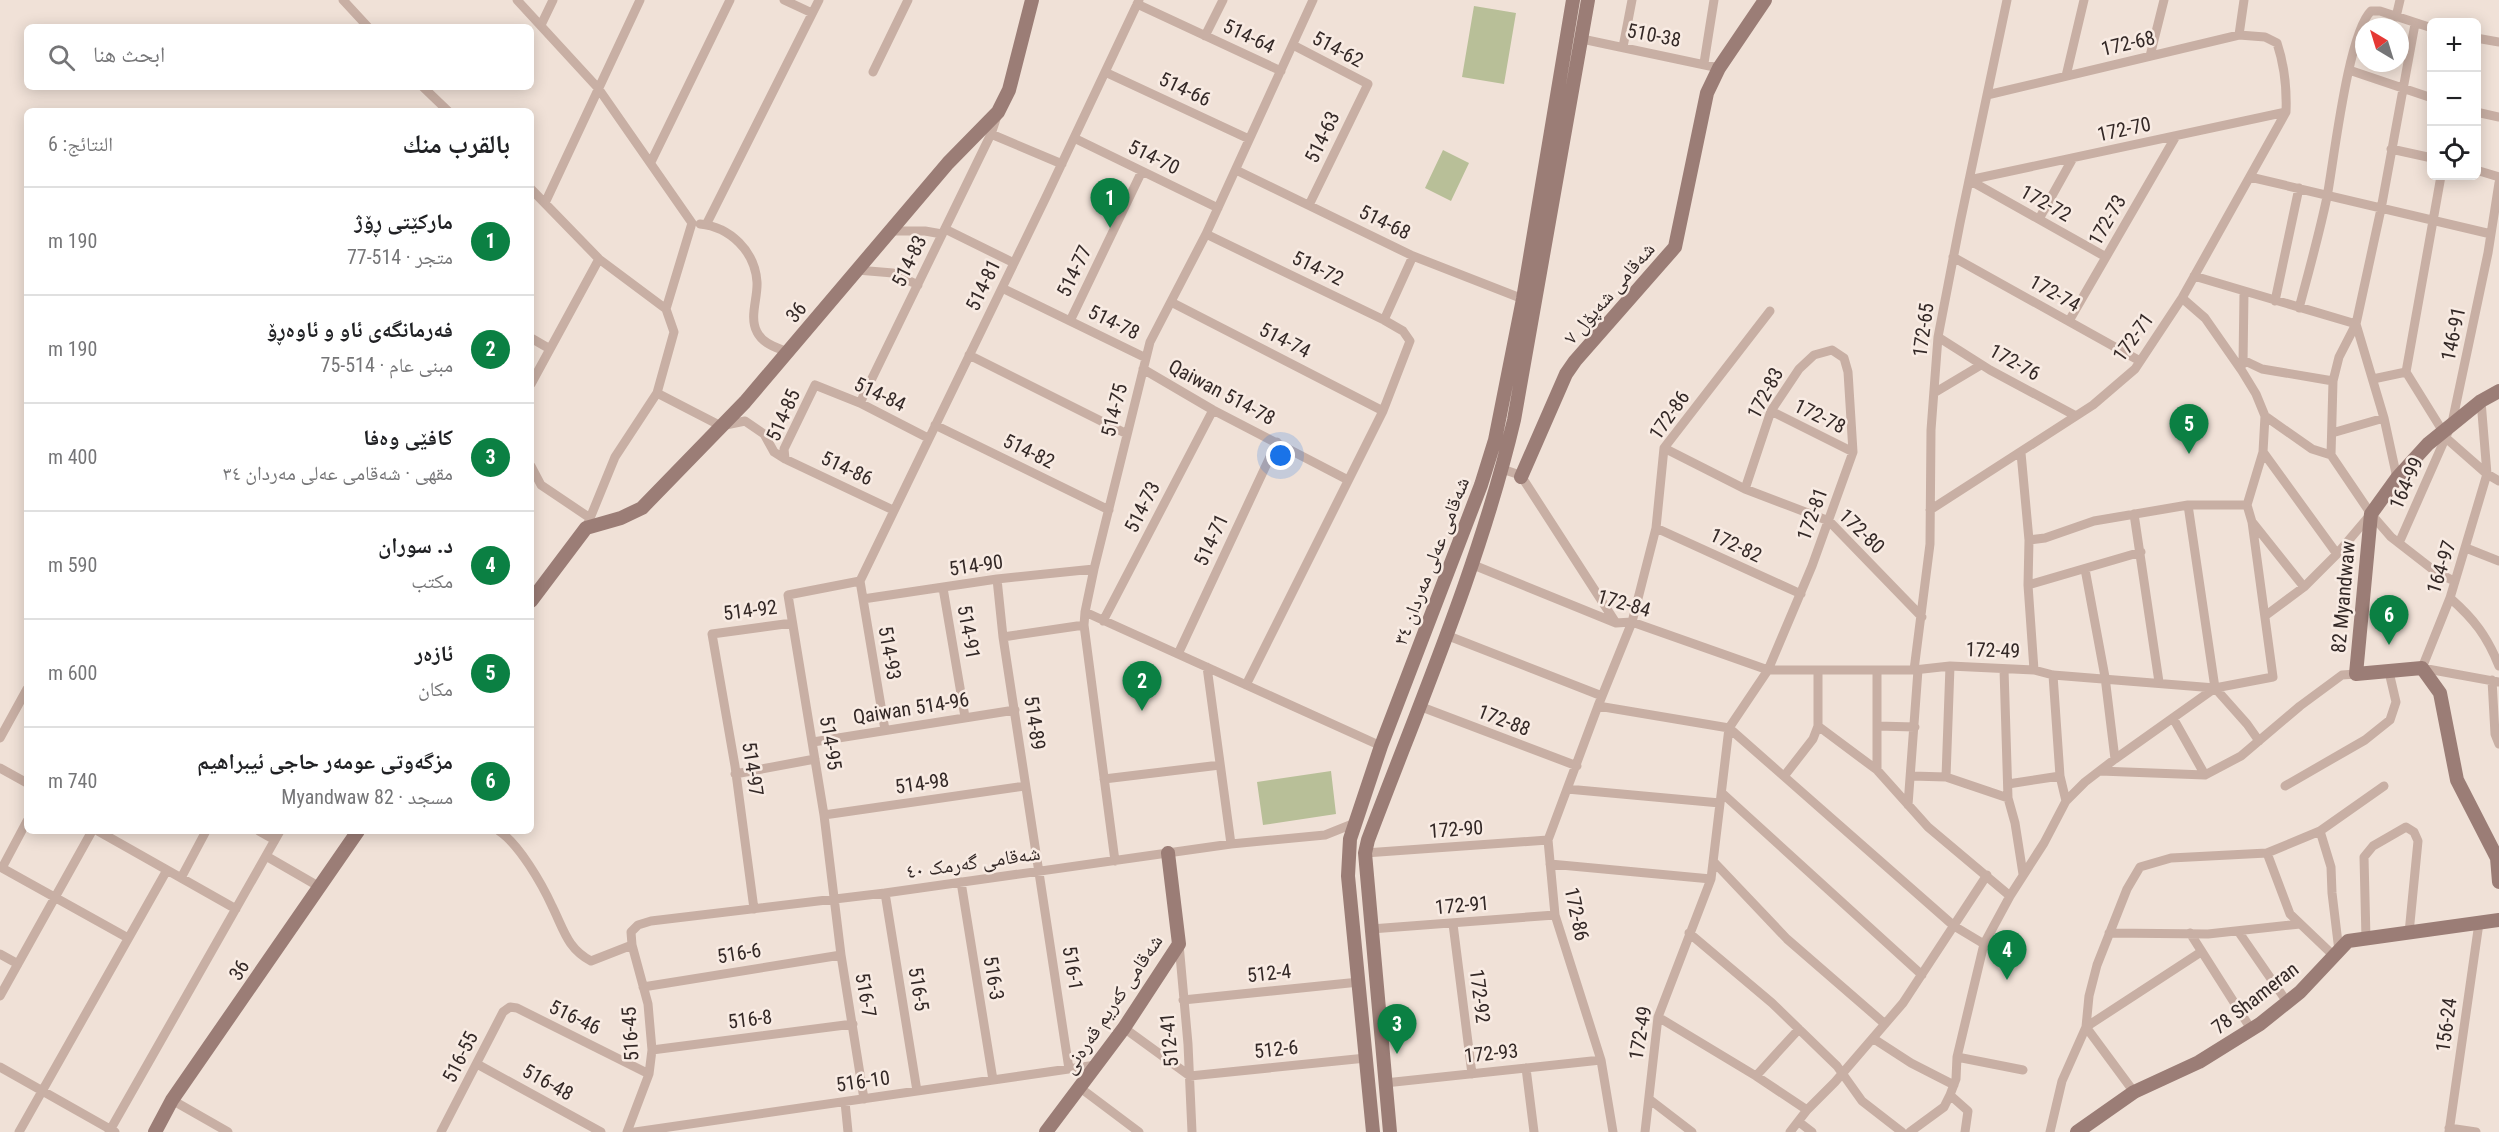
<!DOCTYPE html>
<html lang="ar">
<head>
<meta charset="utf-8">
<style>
	:root { --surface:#fff; --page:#f6f6f6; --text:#202124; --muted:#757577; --line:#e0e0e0; --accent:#0b8043 }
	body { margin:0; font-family:"Roboto Condensed","Noto Naskh Arabic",sans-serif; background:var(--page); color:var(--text); direction:rtl }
	.controls { position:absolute; right:18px; top:18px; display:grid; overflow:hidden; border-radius:9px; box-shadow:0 3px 15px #0003 }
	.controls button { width:54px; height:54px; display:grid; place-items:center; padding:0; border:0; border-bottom:2px solid var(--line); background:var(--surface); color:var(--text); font:30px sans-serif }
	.compass { position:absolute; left:2355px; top:18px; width:54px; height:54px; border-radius:50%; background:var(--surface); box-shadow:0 3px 15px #0003; rotate:322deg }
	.you { position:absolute; left:1281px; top:456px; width:21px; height:21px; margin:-15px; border:4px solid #fff; border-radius:50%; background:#1a73e8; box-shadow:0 0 0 9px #1a73e833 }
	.badge { display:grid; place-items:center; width:39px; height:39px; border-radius:50%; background:var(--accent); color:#fff; font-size:20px; font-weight:700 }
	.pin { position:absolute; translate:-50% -50px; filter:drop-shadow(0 2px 3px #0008) }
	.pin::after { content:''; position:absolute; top:32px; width:21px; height:18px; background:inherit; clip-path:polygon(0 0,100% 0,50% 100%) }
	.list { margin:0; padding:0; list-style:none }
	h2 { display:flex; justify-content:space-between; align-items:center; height:78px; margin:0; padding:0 24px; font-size:26px }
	h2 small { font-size:20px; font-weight:400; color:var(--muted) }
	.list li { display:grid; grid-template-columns:39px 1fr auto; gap:18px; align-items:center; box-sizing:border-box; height:108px; padding:0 24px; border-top:2px solid var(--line) }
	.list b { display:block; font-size:22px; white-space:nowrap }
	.list p { margin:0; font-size:20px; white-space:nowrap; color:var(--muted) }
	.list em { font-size:20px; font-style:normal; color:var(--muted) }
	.icon { flex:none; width:33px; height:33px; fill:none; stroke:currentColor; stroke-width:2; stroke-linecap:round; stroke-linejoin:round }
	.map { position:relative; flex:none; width:2499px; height:1132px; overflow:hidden; direction:ltr }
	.search { position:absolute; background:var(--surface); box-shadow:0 3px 15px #0003; left:24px; top:24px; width:510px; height:66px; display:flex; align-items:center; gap:15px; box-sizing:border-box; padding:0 21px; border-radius:9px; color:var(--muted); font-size:22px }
	.panel { position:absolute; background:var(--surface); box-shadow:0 3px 15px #0003; left:24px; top:108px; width:510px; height:726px; border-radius:9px; direction:rtl }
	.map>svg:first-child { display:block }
</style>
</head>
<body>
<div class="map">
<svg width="2499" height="1132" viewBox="0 0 2499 1132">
	<rect width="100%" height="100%" fill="#f0e1d7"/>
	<path fill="#b8bf98" d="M1474,6L1516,13L1504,84L1462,77Z
		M1443,150L1469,163L1451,201L1425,188Z
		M1331,771L1336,814L1263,825L1257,782Z"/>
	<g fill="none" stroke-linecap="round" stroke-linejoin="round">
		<path stroke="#c8afa4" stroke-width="9" d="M343,0L368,27
			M517,0L598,88L692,223L666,309
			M784,0L812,13
			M1137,4L1281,71
			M2396,17L2400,0
			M541,25L553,0
			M2239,35L2244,0
			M1205,36L1223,0
			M2476,38L2499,42
			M1582,39L1719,68
			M1293,45L1368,84L1309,205
			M1623,47L1632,0
			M2150,56L2164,0
			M1704,63L1714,0
			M2349,70L2432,98
			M873,72L908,0
			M1105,72L1249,139
			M2066,76L2084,0
			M423,87L448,111
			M2476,112L2499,117
			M991,134L1062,164
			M1074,138L1218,208
			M2391,149L2432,158
			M651,162L730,0
			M1236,170L1413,256L1523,299
			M2476,170L2499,177
			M2441,176L2406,372L2442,430
			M2250,177L2491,234
			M1969,180L2286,112
			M1969,180L2106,257
			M531,189L599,259L666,309L674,332L657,393L615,457L586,528
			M545,203L640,0
			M2039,219L2073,158
			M700,224C730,227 755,251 757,282C758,298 749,317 757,332C763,344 776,347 787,352
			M706,225L819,0
			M945,229L1014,263
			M890,231H925L942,234
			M1206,234L1384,320L1403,331L1410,341L1383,411L1246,685
			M1953,257L2140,361
			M857,270L893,273L918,285
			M2194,276L2356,324
			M1002,288L1146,358
			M2275,301L2299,188
			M1171,302L1383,411
			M2299,308C2309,271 2319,235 2327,197C2334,160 2348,33 2371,11H2380L2432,28
			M1384,320L1413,256
			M1070,321L1142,171
			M2069,321L2176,136
			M2356,324L2384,418L2397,478
			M1938,337L1990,370L2076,416
			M531,338L550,349
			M969,355L1127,434
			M2243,360L2262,369L2333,381
			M2243,364L2244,292
			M1143,369L1213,410L1348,480
			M2373,379L2406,372
			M531,384L599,259
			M657,393L721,426L745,421L764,434L774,452L785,459L893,510
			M1934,393L1981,365
			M2481,401L2487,474L2450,598L2422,668L2499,682
			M860,403L991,134L997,116
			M1771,411L1853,452
			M2265,416L2312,449L2331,455L2371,514L2391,537L2436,572L2454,581
			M935,425L1109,510
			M2332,433L2384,418
			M2446,438L2487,474L2499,481
			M1664,448L1745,489L1829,521L1922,617
			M2263,452L2337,554
			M2021,453L2029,540L2028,585L2034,670
			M2331,455L2333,381L2339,357L2356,324L2381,209L2415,24
			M785,459L784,449L815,385L860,403L928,438
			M531,466L541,485L590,518
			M1502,469L1517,474L1525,482L1616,623
			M2188,505L2215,688L2247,724L2259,741
			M1930,510L2093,405L2135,369L2182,298L2286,112C2287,87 2285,67 2277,43L2265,37L2239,35L1987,95
			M2134,514L2159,682
			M2253,523L2304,587
			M1656,528L1801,594
			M2029,540L2045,538L2094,521L2188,505H2247
			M2399,543L2452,423L2488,253L2499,183
			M2466,548L2499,561
			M1471,564L1616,623L1632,622L1768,670H1914L1950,666L2034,670L2053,675L2215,688
			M2085,569L2105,677L2115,759
			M997,579L1003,637L1069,1069
			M860,581L1047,195L1139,0
			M860,581L788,595L824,815L841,955L864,1099
			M860,581L885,730
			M2028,585L2141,552
			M943,588L965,717
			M2450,598C2474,619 2487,636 2499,666
			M863,599L997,579L1094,569
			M1085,612L1381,746
			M2265,616L2304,587L2337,554L2371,514
			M1103,621L1213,410
			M1446,635L1602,696
			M1003,637L1084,625
			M1178,654L1277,442
			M1207,667L1231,844
			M2004,669L2008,798L2015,823L2023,874
			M1914,670L1930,544L1931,430L1938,337L1960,223L2007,0
			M1877,671V770
			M2053,675L2060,776L2066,801
			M2492,680L2495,734L2499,744
			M1419,706L1577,766
			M1598,706L1729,728L1954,926L1984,944
			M2173,718L2205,775
			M1818,726L1877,770L1928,827L2010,896
			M1877,726L1915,727
			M0,738L27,689
			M813,742L1015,710
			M0,768L27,783
			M2100,771L2205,775L2241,756L2300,706L2342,675L2356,674
			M735,774L815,759
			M1785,775L1813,739L1818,726V670
			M1912,776L1946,777L2008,798
			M1946,777L1950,666
			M1104,779L1220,765
			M2008,784L2060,776
			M2285,786L2365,740L2390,720L2396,702L2389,672
			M1567,789L1720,803
			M1722,793L1922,975
			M1908,805L1918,670
			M824,815L1025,786
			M27,821L2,868L128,938
			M98,831L236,909
			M259,831L275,840
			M499,831C519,844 542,884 552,906C564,930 567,948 591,961L632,945
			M2320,831L2331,867L2332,893L2339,951
			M1365,853L1548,840
			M2267,853L2320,831L2384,786
			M266,856L318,886
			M1115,861L1084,625L1085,612L1094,569L1150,342L1206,234L1313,0
			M1713,861L1787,939L1885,1024
			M1550,864L1711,879
			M181,878L206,831
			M961,882L993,1080
			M885,893L917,1091
			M754,909L735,766L712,634L792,623
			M1453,924L1472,1074
			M1371,929L1555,915
			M2238,931L2287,1002
			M1689,933L1772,1003L1837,1066L1862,1101L1902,1132
			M2109,933L2208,934L2300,924
			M2190,933L2251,1029
			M2366,939L2364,857L2373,846L2406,827L2414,832L2418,841L2409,933
			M1179,944L1188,1044L1192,1132
			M0,954L18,964
			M643,987L841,955
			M0,996L92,831
			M1183,1000L1359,982
			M1658,1017L1756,1076L1799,1029
			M1124,1028L1190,1076L1366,1058
			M1874,1039L1911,1063L1954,1085
			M652,1050L853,1024
			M1957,1057L2023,1070
			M477,1064L601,1132
			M0,1067L115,1132
			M1526,1068L1534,1132
			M1756,1076L1807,1110
			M1385,1083L1601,1060
			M1079,1087L1139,1132
			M2134,1092L2086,1027L2201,952
			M1950,1095L1968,1111L1965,1132
			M1649,1099L1692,1132
			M172,1100L228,1132
			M845,1102L848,1132
			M1799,1122L1812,1132
			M2449,1128L2476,1132
			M19,1132L167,870
			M109,1132L280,831
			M441,1132L503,1012L510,1007L517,1008L649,1074
			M627,1132L649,1074L652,1050L648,1004L632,945L631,932L638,925L651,921L885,893L1231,844L1325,835L1355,823
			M635,1132L1096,1065
			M1613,1132L1601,1060L1555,915L1548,840L1598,706L1632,622L1656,528L1664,448L1770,311
			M1645,1132L1658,1017L1711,879L1729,728L1768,670L1812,566L1853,452L1848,372L1844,358L1832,350L1814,355L1799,369L1771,411L1745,489
			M1790,1132L1807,1110L1835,1082L1903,1003L1987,875
			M1910,1132L1944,1107L1950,1095L1956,1079L1957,1057L1984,944L2010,896L2044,843L2066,801L2085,782L2115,759L2215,688L2273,677L2252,522L2247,505L2263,452L2265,416L2256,394L2242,371L2205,318L2182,298
			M2050,1132L2062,1081L2086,1027L2089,996L2097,965L2127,889L2140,867L2171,858L2267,853L2290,914L2334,956
			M2449,1132L2479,923"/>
		<path stroke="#9b7d76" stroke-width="14" d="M2499,391L2481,401L2428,444L2397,478L2371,514L2356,674L2422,668L2440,693L2457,780L2497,858L2499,882
			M1521,477L1566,374L1575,361L1675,247L1707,93L1719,68L1765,0
			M531,601L586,528L621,518L642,508L745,402L948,163L998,112L1009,90L1032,0
			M155,1132L172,1100L358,831
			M1046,1132L1124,1028L1179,944L1168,853
			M1373,1132L1348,876L1350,839L1381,746L1481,485L1495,440L1523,299L1573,0
			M1390,1132L1365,853L1368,840C1420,702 1480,564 1514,420L1588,0
			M2077,1132L2134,1092L2199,1062L2260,1024L2300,992L2348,941L2499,920"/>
	</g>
	<g text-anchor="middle" stroke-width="5" stroke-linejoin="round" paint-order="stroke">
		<g font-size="20" fill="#332826" stroke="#f8ebe3">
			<text transform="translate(1654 35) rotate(11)" y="7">510-38</text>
			<text transform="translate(1249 36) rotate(25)" y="7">514-64</text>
			<text transform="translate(2128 43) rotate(-13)" y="7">172-68</text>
			<text transform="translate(1338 49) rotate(28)" y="7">514-62</text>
			<text transform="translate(1185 89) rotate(25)" y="7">514-66</text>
			<text transform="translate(2124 129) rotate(-12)" y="7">172-70</text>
			<text transform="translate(1322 137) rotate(-64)" y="7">514-63</text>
			<text transform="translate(1154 157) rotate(26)" y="7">514-70</text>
			<text transform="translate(2046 203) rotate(29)" y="7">172-72</text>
			<text transform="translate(2107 220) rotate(-60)" y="7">172-73</text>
			<text transform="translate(1385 222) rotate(26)" y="7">514-68</text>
			<text transform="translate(909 261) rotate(-64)" y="7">514-83</text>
			<text transform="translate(1318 268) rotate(26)" y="7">514-72</text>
			<text transform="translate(1074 271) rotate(-64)" y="7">514-77</text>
			<text transform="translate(983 285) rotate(-64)" y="7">514-81</text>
			<text transform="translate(1609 293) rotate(-49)" y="7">شەقامی شەپۆل ٧</text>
			<text transform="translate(2055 293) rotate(29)" y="7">172-74</text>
			<text transform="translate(796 312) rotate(-50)" y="7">36</text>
			<text transform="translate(1114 322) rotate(26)" y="7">514-78</text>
			<text transform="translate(1923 330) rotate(-82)" y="7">172-65</text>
			<text transform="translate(2453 334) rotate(-78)" y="7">146-91</text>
			<text transform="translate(2133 337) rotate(-54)" y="7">172-71</text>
			<text transform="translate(1285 340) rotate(27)" y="7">514-74</text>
			<text transform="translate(2015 362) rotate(29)" y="7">172-76</text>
			<text transform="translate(1222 392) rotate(28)" y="7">Qaiwan 514-78</text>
			<text transform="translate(1765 393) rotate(-62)" y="7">172-83</text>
			<text transform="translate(880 394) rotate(25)" y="7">514-84</text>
			<text transform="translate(1114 410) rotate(-76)" y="7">514-75</text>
			<text transform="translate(783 415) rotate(-66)" y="7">514-85</text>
			<text transform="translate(1669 415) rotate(-55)" y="7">172-86</text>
			<text transform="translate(1820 416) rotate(26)" y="7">172-78</text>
			<text transform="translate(1029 451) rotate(26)" y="7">514-82</text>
			<text transform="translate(847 468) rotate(25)" y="7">514-86</text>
			<text transform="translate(2406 483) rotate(-66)" y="7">164-99</text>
			<text transform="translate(1142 507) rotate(-63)" y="7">514-73</text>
			<text transform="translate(1812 514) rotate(-70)" y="7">172-81</text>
			<text transform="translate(1862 531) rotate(44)" y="7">172-80</text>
			<text transform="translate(1211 540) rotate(-65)" y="7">514-71</text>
			<text transform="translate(1736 545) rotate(25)" y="7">172-82</text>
			<text transform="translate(1431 561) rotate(-69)" y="7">شەقامی عەلی مەردان ٣٤</text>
			<text transform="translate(976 565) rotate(-8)" y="7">514-90</text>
			<text transform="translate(2441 567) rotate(-72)" y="7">164-97</text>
			<text transform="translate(2343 597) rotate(-85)" y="7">82 Myandwaw</text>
			<text transform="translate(1624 603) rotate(16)" y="7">172-84</text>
			<text transform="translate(750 610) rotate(-7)" y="7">514-92</text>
			<text transform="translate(969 632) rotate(80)" y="7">514-91</text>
			<text transform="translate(1993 650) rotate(2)" y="7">172-49</text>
			<text transform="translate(890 653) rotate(80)" y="7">514-93</text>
			<text transform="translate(911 708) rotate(-9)" y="7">Qaiwan 514-96</text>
			<text transform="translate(1504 720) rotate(21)" y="7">172-88</text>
			<text transform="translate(1035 723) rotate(82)" y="7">514-89</text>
			<text transform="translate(831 743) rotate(81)" y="7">514-95</text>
			<text transform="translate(753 769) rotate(82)" y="7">514-97</text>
			<text transform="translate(922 783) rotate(-8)" y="7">514-98</text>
			<text transform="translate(1456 829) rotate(-4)" y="7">172-90</text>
			<text transform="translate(973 862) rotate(-8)" y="7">شەقامی گەرمک ٤٠</text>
			<text transform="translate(1462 905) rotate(-5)" y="7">172-91</text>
			<text transform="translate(1577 914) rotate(78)" y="7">172-86</text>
			<text transform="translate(739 953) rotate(-9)" y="7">516-6</text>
			<text transform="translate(1073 968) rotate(81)" y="7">516-1</text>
			<text transform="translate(239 970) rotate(-57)" y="7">36</text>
			<text transform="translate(1269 973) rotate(-6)" y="7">512-4</text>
			<text transform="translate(994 978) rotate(81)" y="7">516-3</text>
			<text transform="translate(919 989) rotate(81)" y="7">516-5</text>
			<text transform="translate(866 995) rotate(80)" y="7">516-7</text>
			<text transform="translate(1480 996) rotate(83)" y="7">172-92</text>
			<text transform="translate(2255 998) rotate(-38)" y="7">78 Shameran</text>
			<text transform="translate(1112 1004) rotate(-56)" y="7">شەقامی کەریم قەرەنی</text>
			<text transform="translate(575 1017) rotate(26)" y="7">516-46</text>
			<text transform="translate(750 1019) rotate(-7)" y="7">516-8</text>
			<text transform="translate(2446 1025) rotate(-82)" y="7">156-24</text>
			<text transform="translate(1640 1033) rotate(-80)" y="7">172-49</text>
			<text transform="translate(630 1034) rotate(-93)" y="7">516-45</text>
			<text transform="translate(1169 1040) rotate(-95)" y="7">512-41</text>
			<text transform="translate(1276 1049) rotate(-6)" y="7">512-6</text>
			<text transform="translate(1491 1053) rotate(-6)" y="7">172-93</text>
			<text transform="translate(460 1057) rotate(-63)" y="7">516-55</text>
			<text transform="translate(863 1081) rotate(-8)" y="7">516-10</text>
			<text transform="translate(548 1082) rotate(29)" y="7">516-48</text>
		</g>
	</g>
</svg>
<div class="controls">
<button>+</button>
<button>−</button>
<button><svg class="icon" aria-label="locate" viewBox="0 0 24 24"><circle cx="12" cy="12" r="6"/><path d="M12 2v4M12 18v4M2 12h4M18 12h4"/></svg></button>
</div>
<svg class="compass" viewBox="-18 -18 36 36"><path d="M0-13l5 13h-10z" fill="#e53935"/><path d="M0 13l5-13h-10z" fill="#757577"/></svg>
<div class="you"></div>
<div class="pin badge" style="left:1110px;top:228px">1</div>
<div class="pin badge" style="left:1142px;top:711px">2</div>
<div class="pin badge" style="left:1397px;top:1054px">3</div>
<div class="pin badge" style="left:2007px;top:980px">4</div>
<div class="pin badge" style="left:2189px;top:454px">5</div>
<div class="pin badge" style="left:2389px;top:645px">6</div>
<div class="search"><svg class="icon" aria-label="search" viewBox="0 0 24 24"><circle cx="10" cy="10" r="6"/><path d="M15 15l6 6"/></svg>ابحث هنا</div>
<section class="panel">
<h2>بالقرب منك<small>النتائج: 6</small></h2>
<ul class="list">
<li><span class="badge">1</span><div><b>مارکێتی ڕۆژ</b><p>متجر · 514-77</p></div><em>190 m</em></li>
<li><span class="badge">2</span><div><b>فەرمانگەی ئاو و ئاوەڕۆ</b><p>مبنى عام · 514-75</p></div><em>190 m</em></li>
<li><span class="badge">3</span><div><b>کافێی وەفا</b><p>مقهى · شەقامی عەلی مەردان ٣٤</p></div><em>400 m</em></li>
<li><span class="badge">4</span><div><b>د. سوران</b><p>مكتب</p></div><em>590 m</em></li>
<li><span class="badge">5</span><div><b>ئازەر</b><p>مكان</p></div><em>600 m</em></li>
<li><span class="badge">6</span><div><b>مزگەوتی عومەر حاجی ئیبراهیم</b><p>مسجد · 82 Myandwaw</p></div><em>740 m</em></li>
</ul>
</section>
</div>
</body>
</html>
